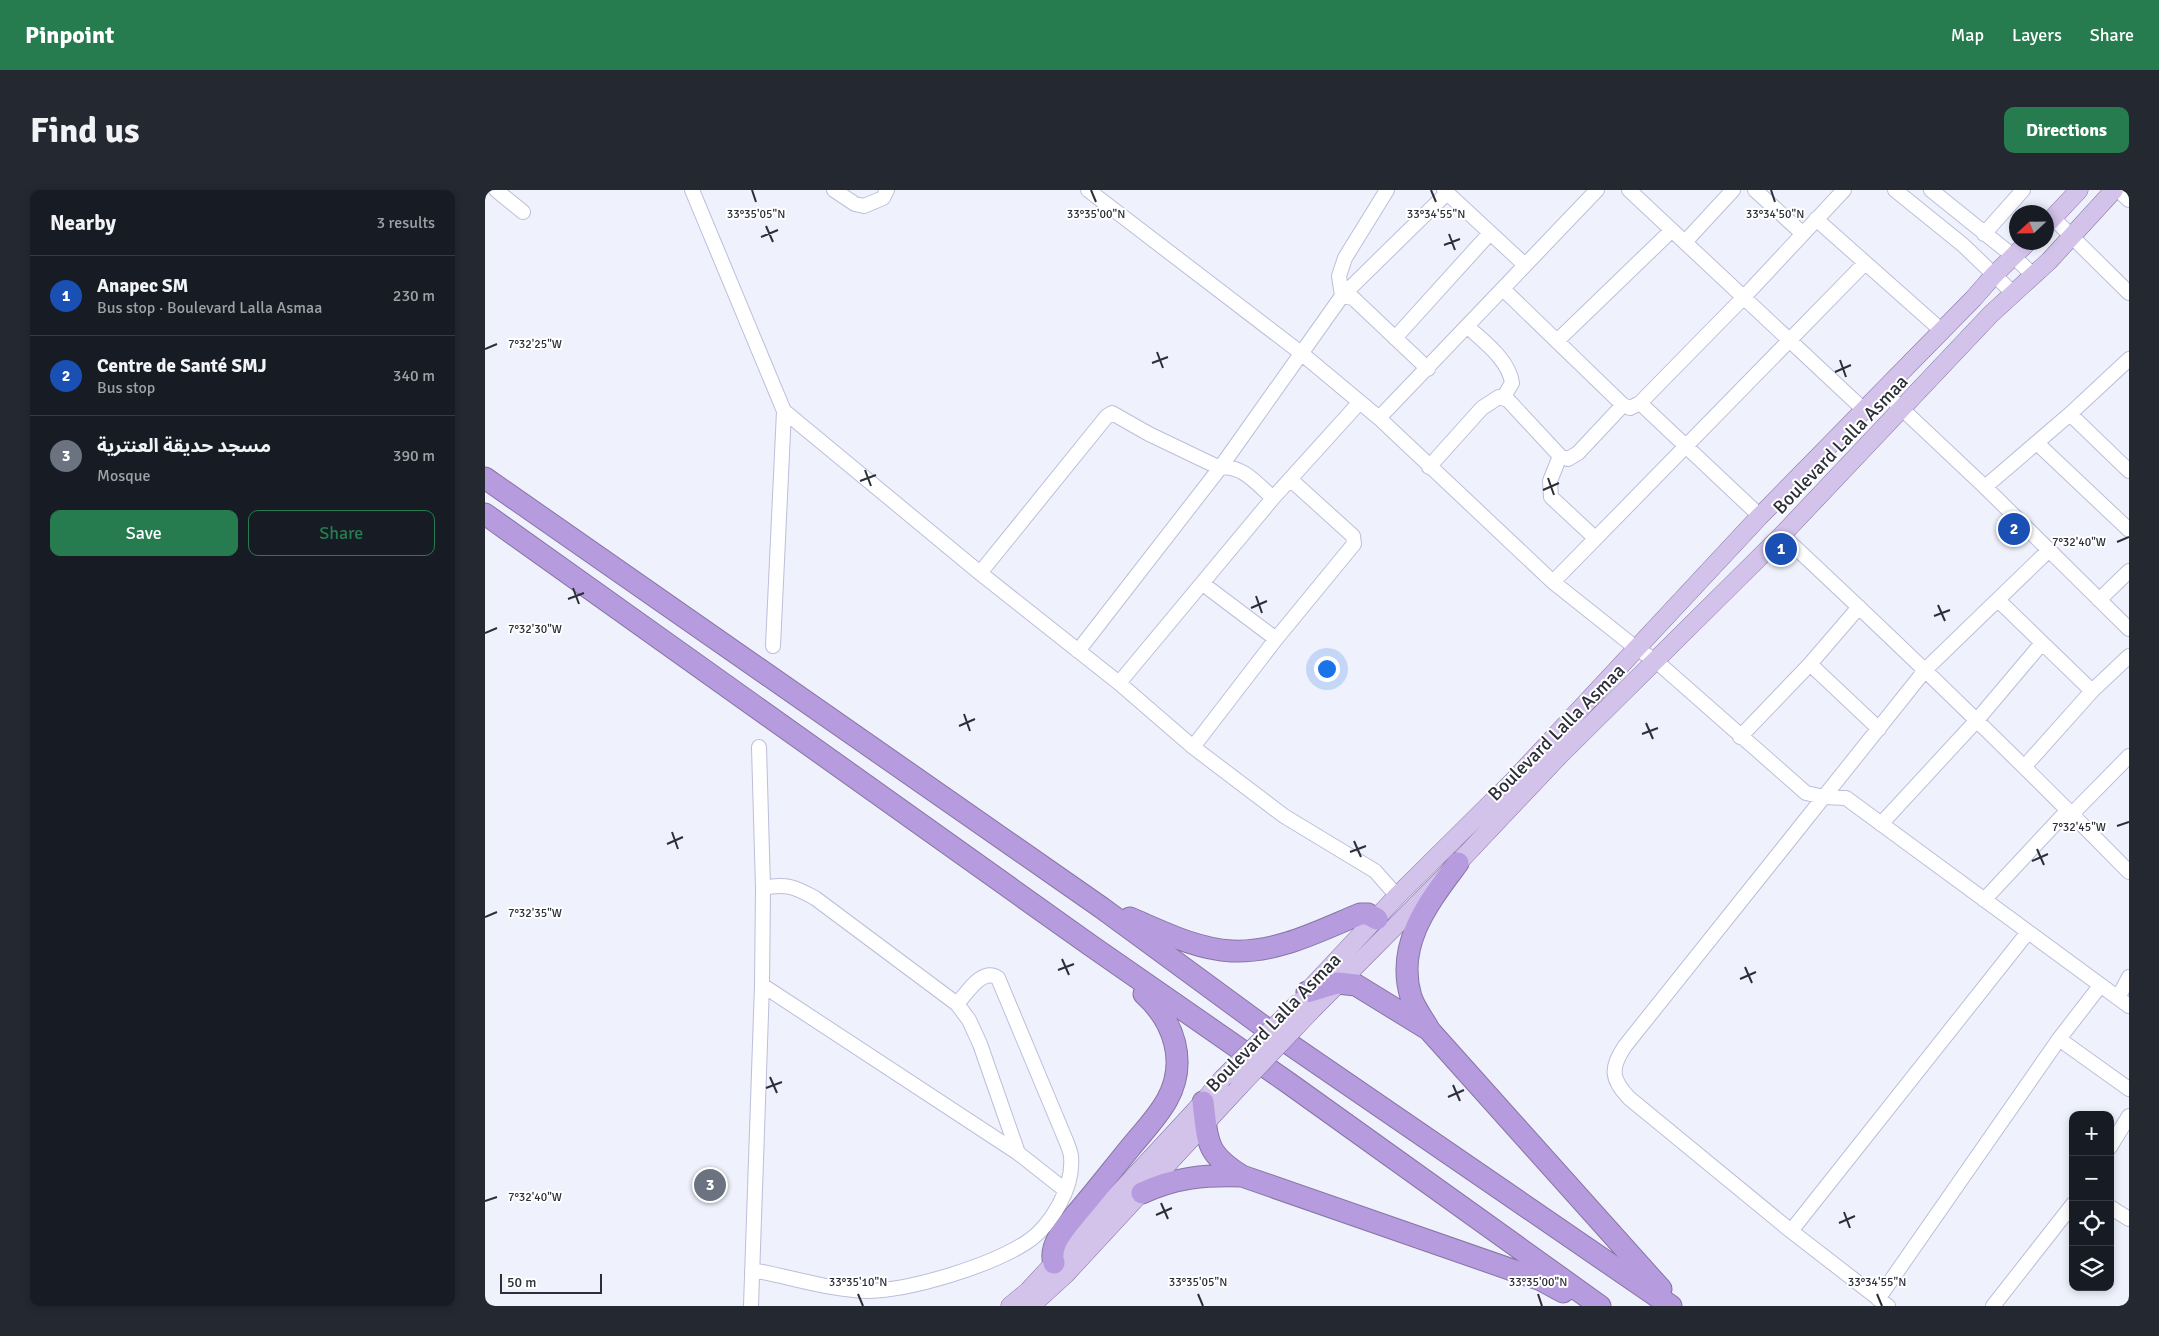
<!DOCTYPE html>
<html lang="en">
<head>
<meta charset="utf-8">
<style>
	:root { --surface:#171b24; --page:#242831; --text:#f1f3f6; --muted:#9ea1a6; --line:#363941; --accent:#267c4f }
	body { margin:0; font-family:Signika,"Noto Sans Arabic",sans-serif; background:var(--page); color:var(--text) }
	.controls { position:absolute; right:15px; bottom:15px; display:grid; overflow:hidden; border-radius:10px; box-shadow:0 2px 8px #0003 }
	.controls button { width:45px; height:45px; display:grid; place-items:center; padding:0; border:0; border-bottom:1px solid var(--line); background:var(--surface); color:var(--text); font:25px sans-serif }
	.compass { position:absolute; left:1524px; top:15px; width:45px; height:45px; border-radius:50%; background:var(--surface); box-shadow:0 2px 8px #0003; rotate:248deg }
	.scale { position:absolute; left:15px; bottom:12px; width:102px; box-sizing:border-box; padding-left:5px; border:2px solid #2c2e38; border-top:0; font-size:14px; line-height:18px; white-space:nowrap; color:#2c2e38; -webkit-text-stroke:4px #fff; paint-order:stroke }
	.you { position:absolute; left:841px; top:478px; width:18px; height:18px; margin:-12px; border:4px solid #fff; border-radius:50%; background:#1a73e8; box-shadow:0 0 0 8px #1a73e833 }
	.badge { display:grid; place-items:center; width:32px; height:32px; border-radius:50%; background:var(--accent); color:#fff; font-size:16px; font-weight:700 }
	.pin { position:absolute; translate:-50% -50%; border:2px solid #fff; box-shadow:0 1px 5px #0006 }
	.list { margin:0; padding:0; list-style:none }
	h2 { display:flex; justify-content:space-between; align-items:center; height:65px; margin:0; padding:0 20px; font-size:21px }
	h2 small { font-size:16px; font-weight:400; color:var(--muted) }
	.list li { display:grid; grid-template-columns:32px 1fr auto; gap:15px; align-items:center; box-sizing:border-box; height:80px; padding:0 20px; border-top:1px solid var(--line) }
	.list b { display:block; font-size:19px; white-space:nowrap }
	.list p { margin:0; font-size:16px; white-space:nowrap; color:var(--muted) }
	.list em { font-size:16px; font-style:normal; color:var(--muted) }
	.actions { display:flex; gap:10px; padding:15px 20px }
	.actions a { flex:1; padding:11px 0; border:1px solid var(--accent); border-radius:10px; text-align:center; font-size:18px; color:var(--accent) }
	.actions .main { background:var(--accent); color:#fff }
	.icon { flex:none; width:28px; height:28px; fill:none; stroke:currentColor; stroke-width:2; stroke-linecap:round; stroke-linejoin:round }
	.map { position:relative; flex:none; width:1644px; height:1116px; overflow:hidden; border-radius:10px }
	header { display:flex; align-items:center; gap:30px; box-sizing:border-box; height:70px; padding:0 25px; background:var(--accent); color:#fff }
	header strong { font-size:24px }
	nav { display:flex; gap:28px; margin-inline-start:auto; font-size:18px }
	.intro { display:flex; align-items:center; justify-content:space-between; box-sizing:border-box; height:120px; padding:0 30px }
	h1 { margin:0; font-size:35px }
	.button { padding:12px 22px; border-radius:10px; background:var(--accent); color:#fff; font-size:18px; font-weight:700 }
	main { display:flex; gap:30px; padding:0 30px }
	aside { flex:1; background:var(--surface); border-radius:10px; box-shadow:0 2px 8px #0003 }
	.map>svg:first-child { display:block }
</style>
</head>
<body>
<header>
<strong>Pinpoint</strong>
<nav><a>Map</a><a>Layers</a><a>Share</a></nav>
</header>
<div class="intro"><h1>Find us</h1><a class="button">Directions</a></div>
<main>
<aside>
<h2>Nearby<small>3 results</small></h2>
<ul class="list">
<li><span class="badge" style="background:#1a4fb4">1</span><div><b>Anapec SM</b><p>Bus stop · Boulevard Lalla Asmaa</p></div><em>230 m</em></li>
<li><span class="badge" style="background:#1a4fb4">2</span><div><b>Centre de Santé SMJ</b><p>Bus stop</p></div><em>340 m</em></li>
<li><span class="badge" style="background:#6b7280">3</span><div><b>مسجد حديقة العنترية</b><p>Mosque</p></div><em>390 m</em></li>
</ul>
<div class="actions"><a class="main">Save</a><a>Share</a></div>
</aside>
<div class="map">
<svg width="1644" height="1116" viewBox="0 0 1644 1116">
	<rect width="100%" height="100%" fill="#eff1fc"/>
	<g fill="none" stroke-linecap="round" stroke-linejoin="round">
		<defs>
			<path id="minor" d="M11,0L38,22
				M207,0L299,221L288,456
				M349,0L370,14L379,16L398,8L402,0
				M603,0L816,163L894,228L1068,392L1151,458L1171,471L1321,603L1339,607L1361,608L1644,816
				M902,0L860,68L854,86L857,106L868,108L943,179
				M959,0L1040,75
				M1144,0L1379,220
				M1270,0L1317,43
				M1410,0L1478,55L1529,104
				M1446,0L1528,66L1549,86
				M1633,0L1644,10
				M1567,27L1644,103
				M1331,29L1456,140
				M1499,44L1538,0
				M1200,52L1248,0
				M1018,99L1138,215L1145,218L1155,213L1259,107L1359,0
				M983,137C999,152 1024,170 1027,193L1018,208
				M910,148L1005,43
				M1072,151L1187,40
				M1397,200L1500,297L1644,439
				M1155,213L1275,326
				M299,221L495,383L634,493L708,557L799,626L890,681L912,706
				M1585,224L1644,281
				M894,228L1112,0
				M1552,253L1644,340
				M1075,266L1065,291L1066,307L1110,348
				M944,277L997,218L1014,207L1023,210L1075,266L1083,269L1093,263L1138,215
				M1500,297L1585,224L1644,169
				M1297,345C1415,455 1531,567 1644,682
				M495,383L622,226L627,223L664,244L735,278C757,274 773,295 788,308
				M1068,392L1380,73
				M718,394L791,449
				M1513,410L1607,501
				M1614,410L1644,381
				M593,461L735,278L857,106L962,3
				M1325,474L1394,539
				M634,493L788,308L874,213
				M1255,547L1325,474L1374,417
				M708,557L791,449L869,354L868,346L805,289
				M1540,576L1607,501L1644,466
				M1587,624L1644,566
				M1396,634L1492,530L1557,453
				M278,698C301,693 310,697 330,708L472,814L484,830L495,854L533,963
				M1499,710L1583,620
				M277,795L533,963L580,1000
				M1633,808L1644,787
				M1574,849L1644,899
				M1625,957L1644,926
				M1625,1017L1644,1029
				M1306,1041L1543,742
				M267,1080C302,1086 349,1101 383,1101C427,1100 505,1076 542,1052C566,1036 589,997 586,967C586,962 583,957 582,953L513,788C497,777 482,803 472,814
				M1393,1109L1574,849L1615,796
				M266,1116L277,795L278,698L274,557
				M1403,1116L1306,1041L1144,908C1126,889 1125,878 1140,856L1441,479L1563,361
				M1508,1116L1588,1014"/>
			<path id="major" d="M1562,34L1594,0
				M821,803L912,706L1028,591L1275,326L1488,109L1509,85L1543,52
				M826,821L973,673L1075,565L1297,345L1506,124L1564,71L1629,0
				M525,1116L543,1101L718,912L737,889
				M546,1116L581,1084L754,897"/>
			<path id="highway" d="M0,288L617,718L775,834L1186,1116
				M0,324L605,755L805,894L1115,1116
				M973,673C944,712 910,754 926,807C930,819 939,830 945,841L1176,1099
				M645,728C678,742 711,759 747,761C792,763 834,741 875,724H883L892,729
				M822,802L852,793L871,795L941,838
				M718,912C723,952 720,963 757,986
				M657,1003C692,987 719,985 757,986L1056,1090L1078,1102
				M569,1073C563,1056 581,1036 592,1023C610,1002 627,980 645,958C657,943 672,928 682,910C703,872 689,831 659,804"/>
		</defs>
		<use href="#minor" stroke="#bbbfd9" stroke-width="16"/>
		<use href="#major" stroke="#8675a4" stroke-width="19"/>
		<use href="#highway" stroke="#8675a4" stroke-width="23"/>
		<use href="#minor" stroke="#fff" stroke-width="14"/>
		<use href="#major" stroke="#d3c3eb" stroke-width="18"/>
		<use href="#highway" stroke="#b69bde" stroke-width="21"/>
		<defs>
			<path id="major-bridge" d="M737,889L814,812
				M754,897L826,821"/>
		</defs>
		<use href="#major-bridge" stroke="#8675a4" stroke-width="19" stroke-linecap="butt"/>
		<use href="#major-bridge" stroke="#d3c3eb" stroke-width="18"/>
	</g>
	<path fill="none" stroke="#2c2e38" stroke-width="2" d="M267,0L271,12M606,0L611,12M946,0L951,12M1286,0L1290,12M281,36L288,52M964,44L970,60M276,47L293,40M959,55L975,49M0,159L12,154M672,162L678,178M1355,170L1361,187M667,173L683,167M1350,182L1366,175M380,280L386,296M1063,288L1069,305M375,291L391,285M1058,300L1074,293M1632,352L1644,347M88,398L94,414M771,406L777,423M83,409L99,403M1453,415L1460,431M766,418L782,411M1449,426L1465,420M0,443L12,438M479,524L485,541M1161,533L1168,549M474,536L490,529M1157,544L1173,538M1632,636L1644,632M187,642L193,659M869,651L876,667M182,654L198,647M1552,659L1559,675M865,662L881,656M1547,671L1563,664M0,727L12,722M577,769L584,785M1260,777L1267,793M573,780L589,774M1255,789L1271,782M285,887L292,903M968,895L975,911M281,898L297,892M963,907L979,900M0,1011L12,1007M676,1013L683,1029M1359,1022L1365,1038M671,1025L687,1018M1354,1033L1370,1026M373,1104L378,1116M713,1104L718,1116M1053,1104L1057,1116M1392,1104L1397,1116"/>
	<g text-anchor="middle" stroke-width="4" stroke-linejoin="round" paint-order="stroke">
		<g font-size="19" fill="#2c2e38" stroke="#fff">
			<text transform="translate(1355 254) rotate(-46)" y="7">Boulevard Lalla Asmaa</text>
			<text transform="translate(1071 542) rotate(-45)" y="7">Boulevard Lalla Asmaa</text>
			<text transform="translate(788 832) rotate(-46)" y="7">Boulevard Lalla Asmaa</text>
		</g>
	</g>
	<g font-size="12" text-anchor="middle" fill="#2c2e38" stroke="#fff" stroke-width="4" stroke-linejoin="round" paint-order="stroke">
		<text x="271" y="28">33°35'05"N</text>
		<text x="611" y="28">33°35'00"N</text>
		<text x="951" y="28">33°34'55"N</text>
		<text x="1290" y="28">33°34'50"N</text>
		<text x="50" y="158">7°32'25"W</text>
		<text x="1594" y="356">7°32'40"W</text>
		<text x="50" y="443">7°32'30"W</text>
		<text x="1594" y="641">7°32'45"W</text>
		<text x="50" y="727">7°32'35"W</text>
		<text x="50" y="1011">7°32'40"W</text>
		<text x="373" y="1096">33°35'10"N</text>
		<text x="713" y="1096">33°35'05"N</text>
		<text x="1053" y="1096">33°35'00"N</text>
		<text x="1392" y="1096">33°34'55"N</text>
	</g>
</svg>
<div class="controls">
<button>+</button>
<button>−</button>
<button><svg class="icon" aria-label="locate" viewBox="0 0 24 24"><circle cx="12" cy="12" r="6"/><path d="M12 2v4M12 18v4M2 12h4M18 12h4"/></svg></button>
<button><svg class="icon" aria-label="layers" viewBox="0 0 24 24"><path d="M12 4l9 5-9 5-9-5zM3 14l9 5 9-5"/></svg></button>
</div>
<svg class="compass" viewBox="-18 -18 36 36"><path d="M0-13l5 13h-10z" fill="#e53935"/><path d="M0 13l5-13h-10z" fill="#9ea1a6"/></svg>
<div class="scale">50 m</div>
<div class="you"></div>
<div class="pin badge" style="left:1296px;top:359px;background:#1a4fb4">1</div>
<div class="pin badge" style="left:1529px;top:339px;background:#1a4fb4">2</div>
<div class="pin badge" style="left:225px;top:995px;background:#6b7280">3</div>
</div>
</main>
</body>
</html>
